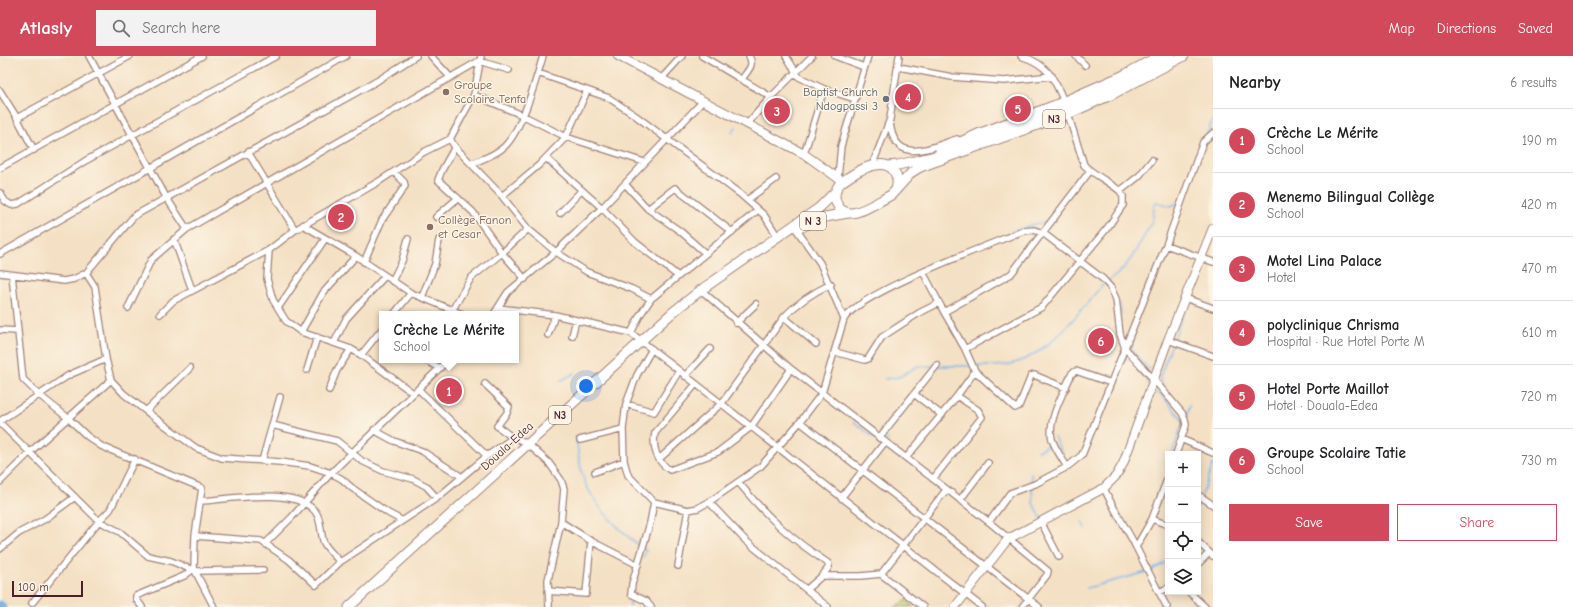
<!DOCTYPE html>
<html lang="en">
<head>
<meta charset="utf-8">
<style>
	:root { --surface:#fff; --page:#f2f2f2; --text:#202124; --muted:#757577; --line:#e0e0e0; --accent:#d1495b }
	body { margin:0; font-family:"Comic Neue",sans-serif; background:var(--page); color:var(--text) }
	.controls { position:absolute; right:12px; bottom:12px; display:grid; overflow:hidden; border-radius:0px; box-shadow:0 2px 10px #0003 }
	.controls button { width:36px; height:36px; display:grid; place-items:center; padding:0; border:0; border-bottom:1px solid var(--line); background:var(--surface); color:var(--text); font:20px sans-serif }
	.scale { position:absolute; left:12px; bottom:10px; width:71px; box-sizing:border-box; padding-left:4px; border:2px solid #4a1f2b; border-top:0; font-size:11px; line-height:14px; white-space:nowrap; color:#4a1f2b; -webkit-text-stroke:3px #fcf5e5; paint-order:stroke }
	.you { position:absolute; left:586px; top:330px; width:14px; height:14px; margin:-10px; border:3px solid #fff; border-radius:50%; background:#1a73e8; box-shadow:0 0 0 6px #1a73e833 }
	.badge { display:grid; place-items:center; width:26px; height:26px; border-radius:50%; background:var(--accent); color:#fff; font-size:13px; font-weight:700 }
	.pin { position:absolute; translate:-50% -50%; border:2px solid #fff; box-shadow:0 1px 4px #0006 }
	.popup { position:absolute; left:379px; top:255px; width:140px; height:52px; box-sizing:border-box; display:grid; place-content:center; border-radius:0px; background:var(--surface); filter:drop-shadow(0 1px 3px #0005); font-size:13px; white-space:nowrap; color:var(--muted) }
	.popup b { font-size:15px; color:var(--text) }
	.popup::after { content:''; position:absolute; left:50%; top:100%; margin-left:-8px; border:8px solid transparent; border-top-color:var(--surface) }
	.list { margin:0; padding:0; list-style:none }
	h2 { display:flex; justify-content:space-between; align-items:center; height:52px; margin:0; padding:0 16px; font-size:17px }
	h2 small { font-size:13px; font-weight:400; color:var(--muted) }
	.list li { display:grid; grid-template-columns:26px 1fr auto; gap:12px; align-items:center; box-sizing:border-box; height:64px; padding:0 16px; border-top:1px solid var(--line) }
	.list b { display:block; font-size:15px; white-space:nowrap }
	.list p { margin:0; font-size:13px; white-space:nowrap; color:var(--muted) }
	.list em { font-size:13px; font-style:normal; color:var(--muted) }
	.actions { display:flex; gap:8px; padding:12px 16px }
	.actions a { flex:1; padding:9px 0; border:1px solid var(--accent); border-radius:0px; text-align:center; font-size:14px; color:var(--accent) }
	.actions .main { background:var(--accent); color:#fff }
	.icon { flex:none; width:22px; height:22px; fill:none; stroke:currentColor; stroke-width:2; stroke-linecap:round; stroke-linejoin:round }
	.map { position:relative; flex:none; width:1213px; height:551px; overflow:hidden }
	header { display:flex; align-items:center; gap:24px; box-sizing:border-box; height:56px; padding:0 20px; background:var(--accent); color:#fff }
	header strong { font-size:19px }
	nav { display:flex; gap:22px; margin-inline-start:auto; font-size:14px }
	.search { width:280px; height:36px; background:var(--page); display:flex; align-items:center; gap:10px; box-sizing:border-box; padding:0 14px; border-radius:0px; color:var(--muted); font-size:15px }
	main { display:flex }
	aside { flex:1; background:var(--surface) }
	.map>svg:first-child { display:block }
</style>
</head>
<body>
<header>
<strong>Atlasly</strong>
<div class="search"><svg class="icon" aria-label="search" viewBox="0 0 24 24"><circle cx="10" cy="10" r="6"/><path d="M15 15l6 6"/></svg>Search here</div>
<nav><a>Map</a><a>Directions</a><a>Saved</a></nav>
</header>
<main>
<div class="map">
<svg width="1213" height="551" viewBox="0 0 1213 551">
	<rect width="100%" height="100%" fill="#fcf5e5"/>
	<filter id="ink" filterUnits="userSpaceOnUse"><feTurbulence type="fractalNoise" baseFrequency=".025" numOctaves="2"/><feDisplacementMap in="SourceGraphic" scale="8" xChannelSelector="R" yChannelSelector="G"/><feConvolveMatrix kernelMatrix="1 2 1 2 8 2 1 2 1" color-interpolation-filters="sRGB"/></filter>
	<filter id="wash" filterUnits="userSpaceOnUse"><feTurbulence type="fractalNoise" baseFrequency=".012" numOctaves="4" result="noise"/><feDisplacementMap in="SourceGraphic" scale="16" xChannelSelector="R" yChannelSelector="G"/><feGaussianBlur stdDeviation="0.9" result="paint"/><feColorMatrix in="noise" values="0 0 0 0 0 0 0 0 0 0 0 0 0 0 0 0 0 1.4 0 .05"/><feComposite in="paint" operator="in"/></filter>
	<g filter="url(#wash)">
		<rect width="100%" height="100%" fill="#f4e0c4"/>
		<path fill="#c1d275" stroke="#867850" d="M907,544L913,551H895Z"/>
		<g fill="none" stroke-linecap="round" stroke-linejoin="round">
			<path stroke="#7bb6ec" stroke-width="1.5" d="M732,77L736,71
				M1206,81L1213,63
				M1079,125L1080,118
				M1011,176L1031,169L1049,165
				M960,197L964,195
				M1107,225C1128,215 1141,186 1151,167C1155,160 1152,152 1156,146L1171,150L1178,147
				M1189,243L1192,235
				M1120,248L1121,259
				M949,259L960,278
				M1135,275C1127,297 1135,298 1149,313L1154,312
				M1174,283L1187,248
				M1172,288L1160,320L1161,328L1187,358L1190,349
				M1125,302C1135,303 1147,319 1148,328
				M938,310H970
				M974,310C986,310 999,311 1011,308C1049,299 1080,255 1104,227
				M885,323L899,321L918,310H934
				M560,325L575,317
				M1111,338L1127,298
				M1148,349L1153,338L1160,337L1181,362L1183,366L1172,398
				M854,366L901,403
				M869,369L874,374
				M576,381C578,395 580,417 586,429C598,453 620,475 641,491
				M884,381L888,384
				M1054,381L1062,397
				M1037,395L1051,388
				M1031,418L1033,447L1041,462
				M1202,439L1213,408
				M1198,450L1201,443
				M1082,466L1085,472
				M643,502L646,494L644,493
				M1151,515L1168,505
				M955,526L965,534
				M1087,532L1147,516
				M630,551L631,540"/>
			<path stroke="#7bb6ec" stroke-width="9" d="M0,549L2,551"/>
		</g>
	</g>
	<g filter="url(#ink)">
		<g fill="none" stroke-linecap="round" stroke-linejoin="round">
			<defs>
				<path id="minor" d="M89,0L166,141L187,173
					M431,0L450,21
					M481,0L474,39L450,83L455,91L502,140L528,173L556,196L587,216L632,233L651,243
					M702,0L771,41
					M786,0L799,21L824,33L855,43
					M835,0L864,11
					M1021,0C1047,8 1054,21 1064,46
					M1076,0L1085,9
					M899,11L952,21L1004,25L1052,20
					M538,17L609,42L636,60L740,138L764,159L778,181
					M661,23L682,0
					M742,23C747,15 755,10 749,0
					M0,35L17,62L34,94
					M474,39L522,59L566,81L644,106
					M1068,58L1084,109C1094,119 1108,125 1120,135
					M17,62L130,0
					M890,67C895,111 931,91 957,83
					M747,68L771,41L812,0
					M455,91L442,114L438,124L473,156L502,197L525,223
					M248,96L295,174
					M804,98L824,33
					M546,102L602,152L635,186L678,220
					M471,108C483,103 495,99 504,91C522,74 536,24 543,0
					M872,110L890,63L899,0
					M0,112L202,0
					M838,122L841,90L868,0
					M625,128L648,153L680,175L705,197
					M0,137L5,145L11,149L18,148L85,105L276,0
					M502,140L539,109L566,81L587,35
					M747,144L776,123
					M648,153L675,132L732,176
					M560,157L582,134
					M436,161L458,142
					M303,169L356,200L411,237L462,258
					M174,183L192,234
					M1166,189L1213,206
					M269,194L267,223L273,244L286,265L301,276L351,293L361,299L413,337
					M0,198L346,0
					M364,206L382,164L405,130L404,126L394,116
					M923,216L944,256
					M0,217L64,225L74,223L86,217
					M12,219L23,323L38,338L68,362L87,380L101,390L202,432L195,480L194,511L195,515L214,551
					M392,225L402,205L408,183
					M701,234L791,313L989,466L1048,515L1047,519L1022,551
					M422,241L435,208L439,184
					M1185,242L1213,252
					M128,252L151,204L187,173L479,5L509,14
					M278,252L325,183
					M498,252L555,259L631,277L982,551
					M160,258L173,245L269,194L295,174L378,126L424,96L450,83
					M394,258L411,237
					M450,258L471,222L502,197L528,173
					M494,258L508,236L556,196L602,152L703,45
					M784,261L816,288
					M844,263C860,236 989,189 1023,175L1034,174L1043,177L1103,223L1111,232L1116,243L1120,278L1125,292L1155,325L1182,357L1185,363L1186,369L1176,398
					M736,267L756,248
					M0,274L17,275
					M301,276L323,237L356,200
					M631,277L640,259L651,243L758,154
					M548,279L555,259
					M572,280L576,264
					M1168,284L1213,300
					M334,287L346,263L385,220
					M652,293L637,319L626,348L623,373L624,405L628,419L654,446L688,454L698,452L709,446L761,410L800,366L822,337L844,263L820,207L796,173
					M965,293L1042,251L1108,171L1123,149V140L1120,135L1139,120L1152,104
					M835,296L865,304L868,303L882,281L919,257L939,247
					M361,299L382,273
					M425,304L440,312
					M307,314L317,281
					M685,320L710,293
					M485,328L509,351L507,357L497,370L512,381
					M696,328L655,377C652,392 657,406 670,414L718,396L751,371L791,313
					M1066,332L1034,319L1031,320L1019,350L1015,352L975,315L965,293L944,256L1011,218L1090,115
					M418,333L487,400L514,381L528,388L549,407L561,424L564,433L561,466L548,524L549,551
					M329,334L337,314L351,293
					M914,338L942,359
					M626,348L654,356L679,315
					M146,355L190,312
					M0,365L69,319L106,303
					M800,366L1039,551
					M0,367L99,465L120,476L148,500L171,505L195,515L263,514
					M272,369L337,385L362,405L383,415L413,423L426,430L437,442
					M374,374L394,385L422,395L462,421
					M879,382L937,309
					M1181,383L1213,397
					M580,384L623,373
					M906,402L957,340L975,315
					M659,403L722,347L784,261C798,246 812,237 831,228
					M262,405L280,341
					M1067,411C1062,402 1055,393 1052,383C1047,364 1065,334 1072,317L1076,315L1111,327
					M595,416L624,405
					M933,423L982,361L978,354L957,340
					M0,426L30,396L111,324
					M739,427C766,460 791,483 828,507L829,511L822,520
					M1104,432C1113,453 1126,471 1136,491C1146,511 1156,531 1167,551
					M1200,440L1213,449
					M841,442L885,386
					M960,444L988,407
					M201,445C231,443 292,431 314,454C322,462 320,478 324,487C328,494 335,500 340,506L437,442L487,400
					M709,446L746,485L828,551
					M1152,463L1168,469
					M401,464L388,457L352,432L342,423L331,417L310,410L280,406L222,402L196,392L155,362L124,338L111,324L106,303L95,231L86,217L134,160L377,25L416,0
					M561,466L591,485L638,509
					M989,466L1010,437L1035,428L1067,411L1082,399L1166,189L1203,86L1213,77
					M1041,466L1059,501
					M195,480L261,485L289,504L316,529L340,506
					M1198,486L1213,500
					M266,487L292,461L331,417L448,304
					M1136,491L1152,463L1168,421
					M0,493L19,477L45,463L75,441
					M1198,508L1209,497
					M678,510L688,454
					M881,518L946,434
					M807,533L822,520H861L881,518L923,551
					M548,535L586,538L591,485
					M1159,536L1168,532
					M1189,536L1205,551
					M32,547L99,465L110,454L135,403
					M142,551L136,543V540L184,520L192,514
					M651,551L646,545L631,538L632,528L650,467L654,446"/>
				<path id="secondary" d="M618,0L804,98L842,125
					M955,551L1008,483L1104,432L1116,420L1123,408L1168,284L1213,172"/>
				<path id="primary" d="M940,95L978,78L1053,50L1124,19L1159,0
					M920,111L1068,58L1111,39L1184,0"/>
				<path id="trunk" d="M888,110L898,109L940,99L1052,58L1126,24L1171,0
					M896,134C900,120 893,106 876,109C866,110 851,119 843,125C829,135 835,157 851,157C864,156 879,145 891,139L893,137L912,116L928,106
					M799,172L825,161L848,157
					M349,551L673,256L701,234L819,152L834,137"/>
			</defs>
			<use href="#minor" stroke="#9f8078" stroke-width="8"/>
			<use href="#secondary" stroke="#9f8078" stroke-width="10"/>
			<use href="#primary" stroke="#9f8078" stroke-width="11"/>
			<use href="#trunk" stroke="#9f8078" stroke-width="11"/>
			<use href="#minor" stroke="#fff" stroke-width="5.5"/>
			<use href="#secondary" stroke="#fff" stroke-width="8"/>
			<use href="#primary" stroke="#fff" stroke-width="9"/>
			<use href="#trunk" stroke="#fff" stroke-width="9"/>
		</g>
	</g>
	<g fill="#8d6e63" stroke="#fcf5e5" stroke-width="1.5">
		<circle cx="446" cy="36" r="4"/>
		<circle cx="430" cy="171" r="4"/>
	</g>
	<circle fill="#6b7280" stroke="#fcf5e5" stroke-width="1.5" cx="886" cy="43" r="4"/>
	<g text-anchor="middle" stroke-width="3" stroke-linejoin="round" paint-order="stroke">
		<g fill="#fcf5e5" stroke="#7f5f63" stroke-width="1">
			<rect x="1043" y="54" width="22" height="18" rx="3"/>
			<rect x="800" y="156" width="26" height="18" rx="3"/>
			<rect x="549" y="350" width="22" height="18" rx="3"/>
		</g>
		<g font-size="11" font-weight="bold" fill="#4a1f2b">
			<text x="1054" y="67">N3</text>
			<text x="813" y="169">N 3</text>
			<text x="560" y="363">N3</text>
		</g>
		<g font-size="12" fill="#785e54" stroke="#fcf5e5" text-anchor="start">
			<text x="454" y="33">Groupe<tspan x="454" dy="14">Scolaire Tenfa</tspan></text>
			<text x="438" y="168">Collège Fanon<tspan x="438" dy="14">et Cesar</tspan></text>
		</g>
		<g font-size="12" fill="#5b616d" stroke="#fcf5e5" text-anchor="end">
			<text x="878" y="40">Baptist Church<tspan x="878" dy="14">Ndogpassi 3</tspan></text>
		</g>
		<g font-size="12" fill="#4a1f2b" stroke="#fcf5e5">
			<text transform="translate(507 390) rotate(-42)" y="4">Douala-Edea</text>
		</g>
	</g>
</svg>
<div class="controls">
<button>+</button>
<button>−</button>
<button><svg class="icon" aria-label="locate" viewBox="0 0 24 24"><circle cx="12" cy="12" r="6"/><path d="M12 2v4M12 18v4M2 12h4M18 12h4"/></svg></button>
<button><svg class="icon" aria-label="layers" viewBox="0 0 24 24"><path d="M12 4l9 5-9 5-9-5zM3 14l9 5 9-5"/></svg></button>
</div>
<div class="scale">100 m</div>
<div class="you"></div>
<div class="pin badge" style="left:449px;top:335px">1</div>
<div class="popup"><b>Crèche Le Mérite</b>School</div>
<div class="pin badge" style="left:341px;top:161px">2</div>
<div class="pin badge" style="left:777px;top:55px">3</div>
<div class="pin badge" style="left:908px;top:41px">4</div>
<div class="pin badge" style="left:1018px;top:53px">5</div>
<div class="pin badge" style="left:1101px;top:285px">6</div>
</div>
<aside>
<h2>Nearby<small>6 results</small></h2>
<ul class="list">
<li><span class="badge">1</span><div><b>Crèche Le Mérite</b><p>School</p></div><em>190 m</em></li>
<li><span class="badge">2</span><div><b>Menemo Bilingual Collège</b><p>School</p></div><em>420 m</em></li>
<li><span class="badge">3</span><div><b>Motel Lina Palace</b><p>Hotel</p></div><em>470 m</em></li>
<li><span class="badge">4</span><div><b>polyclinique Chrisma</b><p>Hospital · Rue Hotel Porte M</p></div><em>610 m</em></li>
<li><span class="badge">5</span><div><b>Hotel Porte Maillot</b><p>Hotel · Douala-Edea</p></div><em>720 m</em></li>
<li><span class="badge">6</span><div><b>Groupe Scolaire Tatie</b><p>School</p></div><em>730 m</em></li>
</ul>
<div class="actions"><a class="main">Save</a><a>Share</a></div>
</aside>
</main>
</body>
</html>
